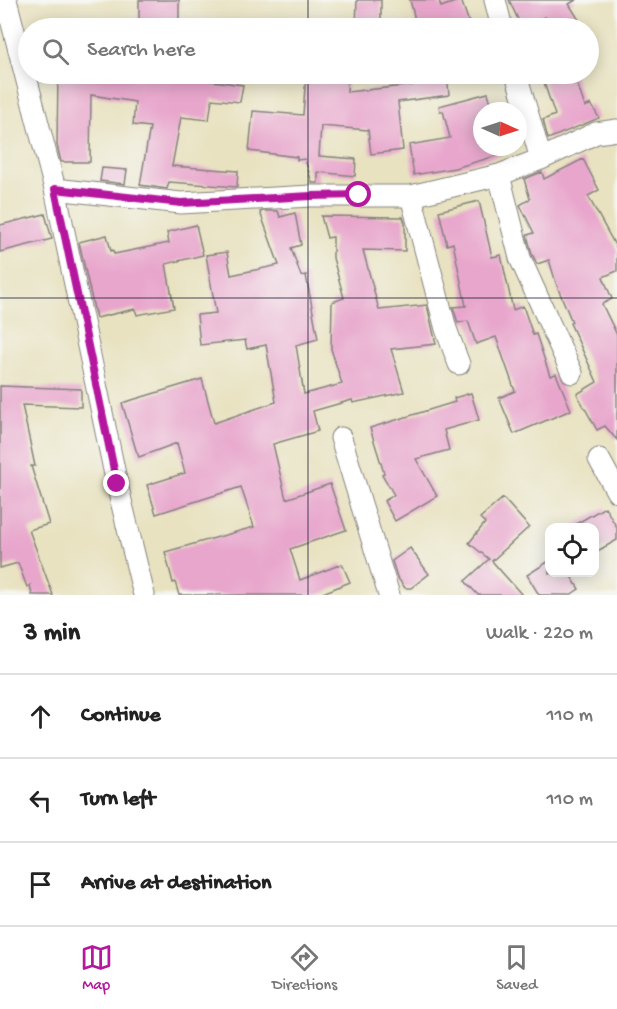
<!DOCTYPE html>
<html lang="en">
<head>
<meta charset="utf-8">
<style>
	:root { --surface:#fff; --page:#f6f6f6; --text:#222; --muted:#767676; --line:#e0e0e0; --accent:#b5179e }
	body { margin:0; font-family:"Gochi Hand",sans-serif; background:var(--page); color:var(--text) }
	.controls { position:absolute; right:18px; bottom:18px; display:grid; overflow:hidden; border-radius:12px; box-shadow:0 3px 15px #0003 }
	.controls button { width:54px; height:54px; display:grid; place-items:center; padding:0; border:0; border-bottom:2px solid var(--line); background:var(--surface); color:var(--text); font:30px sans-serif }
	.compass { position:absolute; left:473px; top:102px; width:54px; height:54px; border-radius:50%; background:var(--surface); box-shadow:0 3px 15px #0003; rotate:93deg }
	.stop { position:absolute; width:18px; height:18px; margin:-14px; border:4px solid #b5179e; border-radius:50%; background:#fff }
	.stop.end { background:#b5179e; border-color:#fff; box-shadow:0 2px 6px #0008 }
	.list { margin:0; padding:0; list-style:none }
	h2 { display:flex; justify-content:space-between; align-items:center; height:78px; margin:0; padding:0 24px; font-size:26px }
	h2 small { font-size:20px; font-weight:400; color:var(--muted) }
	.list li { display:grid; grid-template-columns:39px 1fr auto; gap:18px; align-items:center; box-sizing:border-box; height:84px; padding:0 24px; border-top:2px solid var(--line) }
	.list b { display:block; font-size:22px; white-space:nowrap }
	.list em { font-size:20px; font-style:normal; color:var(--muted) }
	.icon { flex:none; width:33px; height:33px; fill:none; stroke:currentColor; stroke-width:2; stroke-linecap:round; stroke-linejoin:round }
	.map { position:relative; flex:none; width:617px; height:595px; overflow:hidden }
	.search { position:absolute; background:var(--surface); box-shadow:0 3px 15px #0003; left:18px; right:18px; top:18px; height:66px; display:flex; align-items:center; gap:15px; box-sizing:border-box; padding:0 21px; border-radius:33px; color:var(--muted); font-size:22px }
	.sheet { height:330px; background:var(--surface) }
	nav { display:flex; justify-content:space-around; align-items:center; box-sizing:border-box; height:84px; border-top:2px solid var(--line); background:var(--surface); font-size:16px; color:var(--muted) }
	nav a { display:grid; justify-items:center; gap:3px }
	nav .on { color:var(--accent) }
	.map>svg:first-child { display:block }
</style>
</head>
<body>
<div class="map">
<svg width="617" height="595" viewBox="0 0 617 595">
	<rect width="100%" height="100%" fill="#f6f6f2"/>
	<filter id="ink" filterUnits="userSpaceOnUse"><feTurbulence type="fractalNoise" baseFrequency=".0167" numOctaves="2"/><feDisplacementMap in="SourceGraphic" scale="12" xChannelSelector="R" yChannelSelector="G"/><feConvolveMatrix kernelMatrix="1 2 1 2 8 2 1 2 1" color-interpolation-filters="sRGB"/></filter>
	<filter id="wash" filterUnits="userSpaceOnUse"><feTurbulence type="fractalNoise" baseFrequency=".008" numOctaves="4" result="noise"/><feDisplacementMap in="SourceGraphic" scale="24" xChannelSelector="R" yChannelSelector="G"/><feGaussianBlur stdDeviation="1.35" result="paint"/><feColorMatrix in="noise" values="0 0 0 0 0 0 0 0 0 0 0 0 0 0 0 0 0 1.4 0 .05"/><feComposite in="paint" operator="in"/></filter>
	<g filter="url(#wash)">
		<rect width="100%" height="100%" fill="#e8e2c0"/>
		<g id="blocks">
			<path fill="#e8a6cc" d="M139,0H179V28H139Z
				M357,0H381V28H356Z
				M410,0H439L441,7L461,0L471,28H417Z
				M509,0H576L569,4L584,28H552L545,17L522,28Z
				M58,74H192L191,78L243,85L240,102L212,99L209,120L181,117L172,166L238,171L237,187L169,182L167,189L140,185L150,127L133,125L135,102L91,95L90,162H61L57,145Z
				M306,74H348L347,92L413,85L412,74H447L449,95L398,102L403,150L371,154L368,130L321,126L319,156L356,159L355,176L318,172V183H312L305,159L297,160V157L249,151L253,111L303,115Z
				M541,74H574L585,107L591,104L599,118L548,139L543,120L555,115Z
				M488,93L493,111H482V147H512L513,151L455,168L414,175L409,145L450,138L443,111H440L439,106Z
				M583,159L599,190L588,196L617,249V271L603,277L612,299L602,304L617,335V440L605,426L597,430L577,394L597,382L570,323L572,322L557,286L549,260L537,264L532,254L527,235L534,233L520,205L530,199L524,179L542,172L544,179Z
				M102,168L127,170L125,184L100,181Z
				M479,201L492,257L501,255L513,310L523,306L533,335L536,334L550,376L556,374L571,410L514,434L499,398L515,391L496,337L476,344L468,321L458,323L453,307L466,306L453,243L447,245L439,211Z
				M263,211H278L280,217L295,213L301,245L291,248L301,276L306,275L318,339L296,345L304,394L342,384L331,349L332,302L344,298L333,258V237L327,238L321,216L403,217L405,223V251L363,250L379,310L427,305L436,344L391,349L404,392L353,403L352,400L313,411L318,431L273,444L286,499L330,484L346,530L290,549L300,580L342,564L350,582L318,595H179L175,582L173,583L165,552L254,527L241,487L156,514L147,485L185,473L177,443L139,457L136,450L122,403L202,379L214,423L276,402L266,345L247,349L245,340L200,345L197,315L216,313L206,255L227,252L231,275L279,265L260,212Z
				M45,214L52,239L0,252V225Z
				M196,225L203,255L166,264L174,308L137,315L135,309L96,318L79,242L107,235L111,251L113,250L114,254L169,243L167,232Z
				M0,386L81,389V407L22,405L35,466H31L49,524L29,530L53,595H32L30,585L27,587L18,563L0,568Z
				M471,393L479,420L444,430L449,450L416,459L437,496L395,521L384,501L394,495L382,474L384,473L370,428L455,402L454,398Z
				M503,498L529,527L492,561L522,595H478L465,581L489,559L469,543L485,523L480,518Z
				M605,507L617,528V540L594,553V529L597,528H569Z
				M410,548L429,574L411,588H405L397,577L392,561Z
				M549,561V573H569L579,589L570,595H539L527,575Z"/>
		</g>
	</g>
	<g filter="url(#ink)">
		<use href="#blocks" fill-opacity="0" stroke="#85827e" stroke-width="1.5"/>
		<g fill="none" stroke-linecap="round" stroke-linejoin="round">
			<defs>
				<path id="street" d="M6,0L55,189L117,484L144,595
					M495,0L502,28
					M516,74L541,159
					M499,175L520,258L572,373
					M55,189L181,203L311,196H411L499,175L541,159L596,133L617,130
					M411,196L446,329L459,364
					M341,438L389,595
					M599,459L617,492"/>
			</defs>
			<use href="#street" stroke="#85827e" stroke-width="23"/>
			<use href="#street" stroke="#fff" stroke-width="21"/>
		</g>
	</g>
	<g fill="none" stroke-linecap="round" stroke-linejoin="round" filter="url(#ink)">
		<path stroke="#b5179e" stroke-width="8" d="M117,484L55,189L181,203L311,196L359,195"/>
	</g>
	<path fill="none" stroke="#22223b" stroke-width="1.5" stroke-opacity="0.55" d="M308,0V28M308,74V595M0,298H617"/>
</svg>
<div class="controls">
<button><svg class="icon" aria-label="locate" viewBox="0 0 24 24"><circle cx="12" cy="12" r="6"/><path d="M12 2v4M12 18v4M2 12h4M18 12h4"/></svg></button>
</div>
<svg class="compass" viewBox="-18 -18 36 36"><path d="M0-13l5 13h-10z" fill="#e53935"/><path d="M0 13l5-13h-10z" fill="#767676"/></svg>
<div class="stop" style="left:359px;top:195px"></div>
<div class="stop end" style="left:117px;top:484px"></div>
<div class="search"><svg class="icon" aria-label="search" viewBox="0 0 24 24"><circle cx="10" cy="10" r="6"/><path d="M15 15l6 6"/></svg>Search here</div>
</div>
<section class="sheet">
<h2>3 min<small>Walk · 220 m</small></h2>
<ul class="list">
<li><svg class="icon" aria-label="ahead" viewBox="0 0 24 24"><path d="M12 20V5M6 11l6-6 6 6"/></svg><div><b>Continue</b></div><em>110 m</em></li>
<li><svg class="icon" aria-label="left" viewBox="0 0 24 24"><path d="M17 20v-9H6M10 6l-5 5 5 5"/></svg><div><b>Turn left</b></div><em>110 m</em></li>
<li><svg class="icon" aria-label="arrive" viewBox="0 0 24 24"><path d="M6 21V4h12l-3 4 3 4H6"/></svg><div><b>Arrive at destination</b></div></li>
</ul>
</section>
<nav>
<a class="on"><svg class="icon" aria-label="map" viewBox="0 0 24 24"><path d="M3 6l6-2 6 2 6-2v14l-6 2-6-2-6 2zM9 4v14M15 6v14"/></svg>Map</a>
<a><svg class="icon" aria-label="directions" viewBox="0 0 24 24"><path d="M12 3l9 9-9 9-9-9zM9 14v-3h6M13 9l2 2-2 2"/></svg>Directions</a>
<a><svg class="icon" aria-label="saved" viewBox="0 0 24 24"><path d="M7 4h10v16l-5-4-5 4z"/></svg>Saved</a>
</nav>
</body>
</html>
